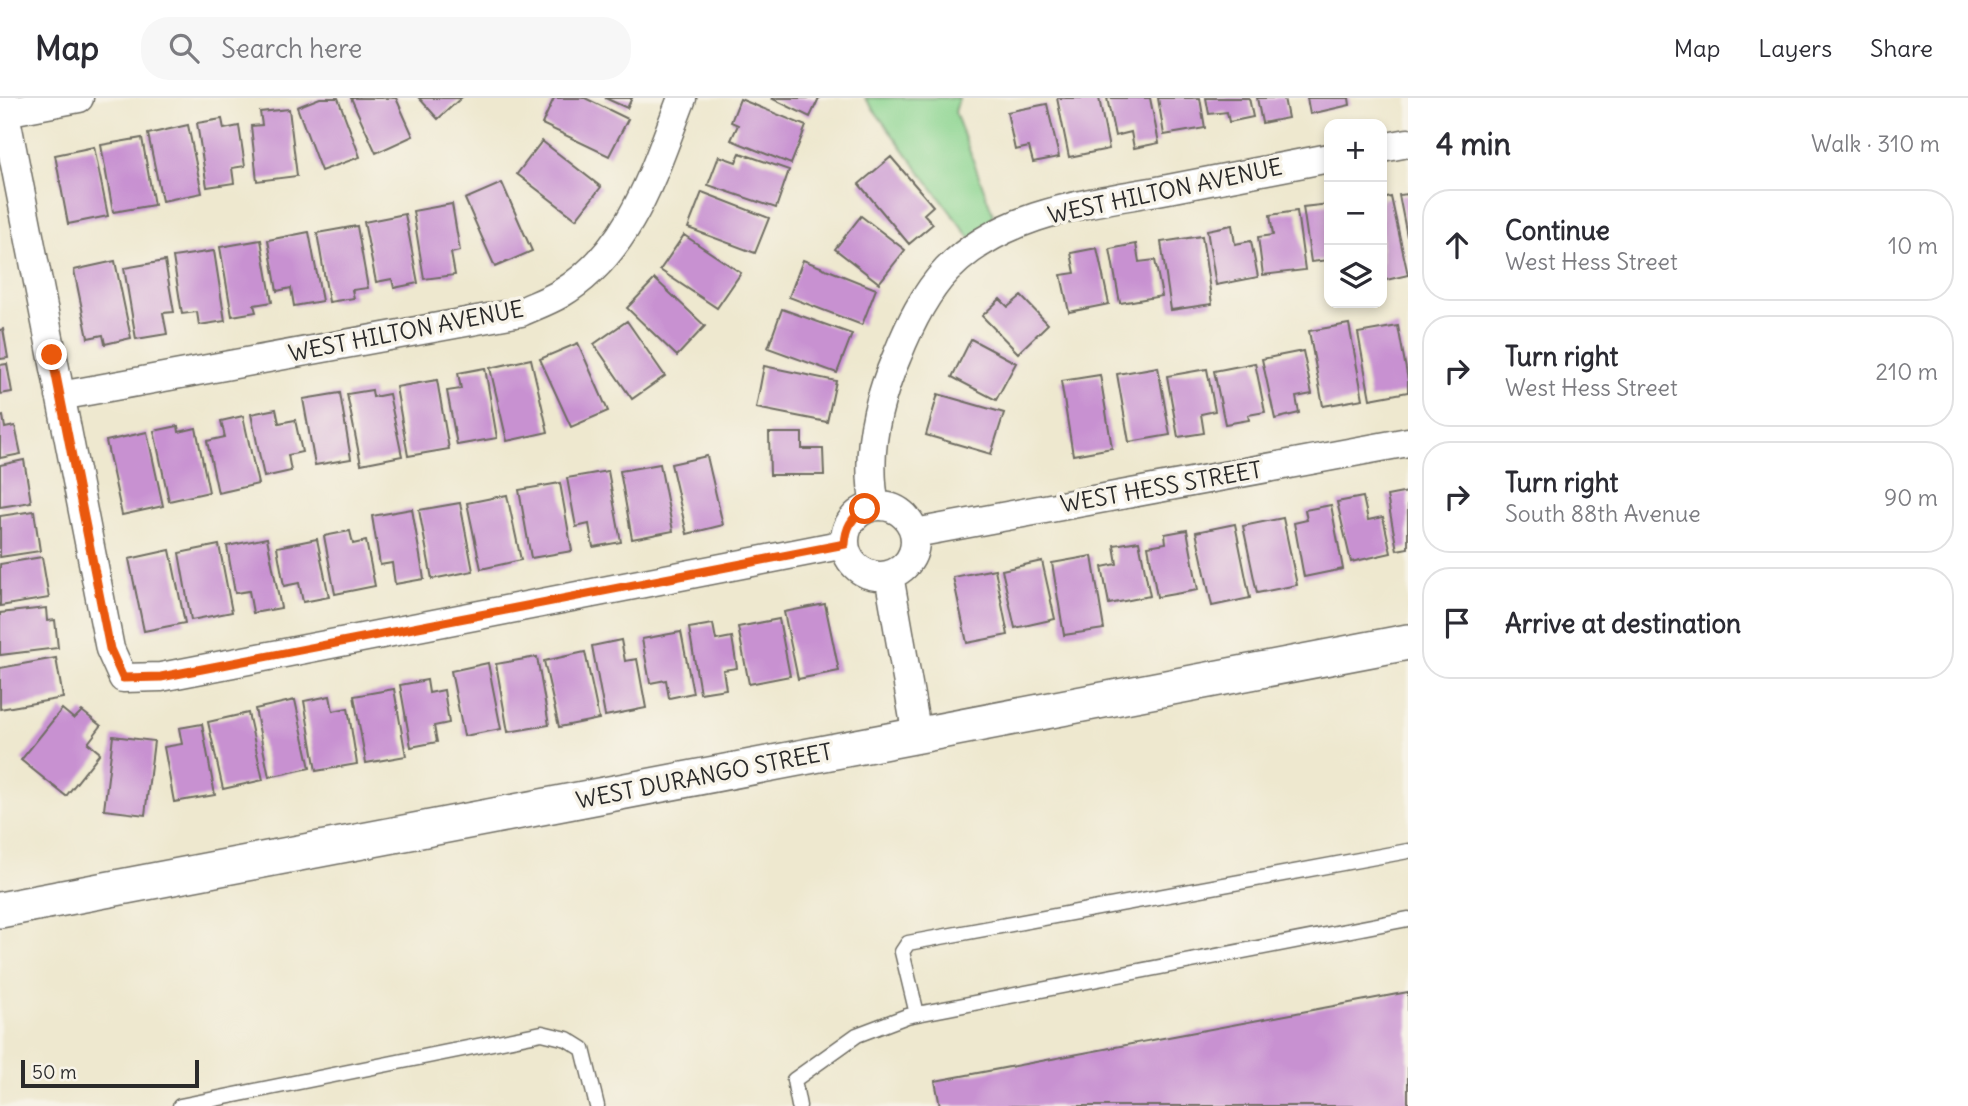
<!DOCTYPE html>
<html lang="en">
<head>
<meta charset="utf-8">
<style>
	:root { --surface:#fff; --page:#f7f7f7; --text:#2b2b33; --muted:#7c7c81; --line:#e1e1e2 }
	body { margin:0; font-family:Delius,sans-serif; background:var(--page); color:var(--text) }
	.controls { position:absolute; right:21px; top:21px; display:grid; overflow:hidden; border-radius:14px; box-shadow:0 4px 10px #0003 }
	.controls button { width:63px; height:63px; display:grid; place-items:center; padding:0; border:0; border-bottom:2px solid var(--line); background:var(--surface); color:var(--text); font:35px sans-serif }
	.scale { position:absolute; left:21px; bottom:18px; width:178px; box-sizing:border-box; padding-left:7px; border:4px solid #2b2b2b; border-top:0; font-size:19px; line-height:24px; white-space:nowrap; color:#2b2b2b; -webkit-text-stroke:5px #f7f3e8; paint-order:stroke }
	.stop { position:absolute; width:21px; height:21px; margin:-16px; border:5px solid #ea580c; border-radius:50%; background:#fff }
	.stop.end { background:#ea580c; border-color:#fff; box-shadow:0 2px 7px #0008 }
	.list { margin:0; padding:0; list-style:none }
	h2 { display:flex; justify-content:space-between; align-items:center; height:91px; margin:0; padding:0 28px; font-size:30px }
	h2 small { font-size:23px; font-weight:400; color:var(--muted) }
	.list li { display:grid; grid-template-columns:46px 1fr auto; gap:21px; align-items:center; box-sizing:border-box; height:112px; margin:0 14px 14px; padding:0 14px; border:2px solid var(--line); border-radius:28px }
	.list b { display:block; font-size:26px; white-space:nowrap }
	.list p { margin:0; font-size:23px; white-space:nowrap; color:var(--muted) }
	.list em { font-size:23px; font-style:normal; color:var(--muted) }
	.icon { flex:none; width:38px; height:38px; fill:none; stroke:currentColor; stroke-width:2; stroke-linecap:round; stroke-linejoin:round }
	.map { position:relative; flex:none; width:1408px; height:1008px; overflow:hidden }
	header { display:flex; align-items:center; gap:42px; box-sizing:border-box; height:98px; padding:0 35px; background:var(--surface); border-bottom:2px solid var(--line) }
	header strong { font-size:33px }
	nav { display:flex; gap:38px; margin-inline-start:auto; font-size:24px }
	.search { width:490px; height:63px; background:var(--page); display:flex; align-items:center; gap:18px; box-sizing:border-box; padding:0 24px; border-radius:28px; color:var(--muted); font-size:26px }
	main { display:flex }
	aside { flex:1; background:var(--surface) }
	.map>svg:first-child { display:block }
</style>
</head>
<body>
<header>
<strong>Map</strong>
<div class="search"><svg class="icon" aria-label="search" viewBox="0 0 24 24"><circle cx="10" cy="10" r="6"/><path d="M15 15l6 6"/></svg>Search here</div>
<nav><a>Map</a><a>Layers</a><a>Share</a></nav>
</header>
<main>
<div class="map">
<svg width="1408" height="1008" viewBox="0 0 1408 1008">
	<rect width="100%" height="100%" fill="#f7f3e8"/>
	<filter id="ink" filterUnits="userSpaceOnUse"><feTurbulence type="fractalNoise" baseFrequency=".0143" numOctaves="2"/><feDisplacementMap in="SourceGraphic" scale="14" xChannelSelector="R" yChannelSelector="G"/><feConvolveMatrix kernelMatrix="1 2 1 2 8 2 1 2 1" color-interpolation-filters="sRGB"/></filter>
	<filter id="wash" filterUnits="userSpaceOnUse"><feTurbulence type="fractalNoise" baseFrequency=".00686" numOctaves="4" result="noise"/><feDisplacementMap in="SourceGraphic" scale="28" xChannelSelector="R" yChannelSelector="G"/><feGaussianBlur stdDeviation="1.57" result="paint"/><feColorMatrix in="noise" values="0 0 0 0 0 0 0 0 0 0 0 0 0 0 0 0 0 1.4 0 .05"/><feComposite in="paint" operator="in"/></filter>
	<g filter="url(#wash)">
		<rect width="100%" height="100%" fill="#eee8cf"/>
		<path fill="#8cd591" stroke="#5c805e" stroke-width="2" d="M865,0H959L955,14L993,116L976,148Z"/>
		<g id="blocks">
			<path fill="#c891d1" d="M320,0H338L360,59L321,73L297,9Z
				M351,0H396L413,38L376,55Z
				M419,0H461L438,21Z
				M554,0H585L628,21L609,58L542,26Z
				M605,0H632L627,10Z
				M771,0H819L810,19Z
				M1057,0H1099L1109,51L1069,59Z
				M1107,0H1150L1159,45L1134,50L1131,34L1115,38Z
				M1158,0H1200L1205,30L1164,37Z
				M1206,0H1249L1253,19L1229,24L1227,14L1209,16Z
				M1257,0H1284L1288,20L1262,25Z
				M1307,0H1349L1350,7L1310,16Z
				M740,1L806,28L791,66L731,42L738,27L731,24Z
				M1047,6L1059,59L1033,64L1029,49L1015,52L1007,14Z
				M289,11L297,78L257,83L251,28L262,27L260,14Z
				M222,21L224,31L239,28L245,68L232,70L234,85L207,89L197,25Z
				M188,27L202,95L162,103L148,36Z
				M142,40L154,107L113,114L101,47Z
				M542,43L601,89L576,121L517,76Z
				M94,49L108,118L68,126L55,57Z
				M740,55L789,72L776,110L708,87L719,58L736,64Z
				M891,59L933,108L924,116L933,126L909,146L859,86Z
				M502,85L532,153L495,169L465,101Z
				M702,94L769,120L755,155L688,130Z
				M1408,96V138H1407L1399,97Z
				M1391,99L1408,177L1382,183V101Z
				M452,106L460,153L451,155L455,177L424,181L413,113Z
				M1329,106V162L1311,164L1303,109Z
				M1297,113L1305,172L1263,177L1258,139L1273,137L1270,117Z
				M405,116L418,185L394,190L392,181L376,184L364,124Z
				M861,118L905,152L879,185L835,151Z
				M1232,127L1235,146L1251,143L1258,179L1216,187L1207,132Z
				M357,128L368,190L352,192L354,200L329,204L317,135Z
				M309,134L322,203L294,208L291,190L277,193L268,142Z
				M684,137L741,175L717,210L660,172Z
				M1202,138L1212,206L1171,212L1161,144Z
				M261,142L272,204L254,207L256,214L232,218L220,149Z
				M1136,146L1139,164L1155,162L1162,198L1120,205L1110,151Z
				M1097,150L1109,206L1069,214L1061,177L1075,175L1071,155Z
				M214,153L225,223L199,227L197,214L182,216L173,159Z
				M803,162L876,191L862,227L789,199Z
				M115,163L131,240L105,246L103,237L88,240L74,172Z
				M165,163L174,214L163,215L167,236L136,241L124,170Z
				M655,181L705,228L677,258L627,210Z
				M1021,198L1048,226L1018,255L982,218L1000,201L1008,209Z
				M782,211L852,236L837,275L768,250Z
				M627,223L665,278L632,301L594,246Z
				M1349,226L1363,301L1323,308L1309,233Z
				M1398,228L1408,282V294L1370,301L1358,235Z
				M3,231L8,260L0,261V232Z
				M971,241L1016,265L996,302L952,279Z
				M578,245L608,313L571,329L540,261Z
				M1303,253L1312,296L1296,299L1299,315L1275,321L1262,261Z
				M531,261L548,334L507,343L490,270Z
				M1255,265L1265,314L1248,317L1249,322L1225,326L1214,273Z
				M7,266L12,294L0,296V267Z
				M764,268L836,283L827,324L756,310Z
				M1158,269L1170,337L1129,344L1117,276Z
				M485,270L497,340L457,347L447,293L461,291L458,275Z
				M1207,271L1215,313L1201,316L1204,335L1178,339L1167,278Z
				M1100,277L1112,350L1073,357L1061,283Z
				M437,282L449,351L408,358L396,289Z
				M372,292L373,299L389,296L402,358L361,366L347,296Z
				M340,295L351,361L315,367L303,301Z
				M938,296L1004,315L991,356L926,337Z
				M276,311L279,325L295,322L302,354L288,357L291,373L264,379L251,316Z
				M3,318L5,330L15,328L21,356L0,360V319Z
				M243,318L258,386L218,395L207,343L225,339L221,323Z
				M178,328L179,334L196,330L209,394L169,403L154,333Z
				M147,334L163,408L122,417L106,343Z
				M769,335H802V351H823L824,377H770Z
				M707,358L723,427L687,436L671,366Z
				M24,362L31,404L0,409V367Z
				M660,366L673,433L632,441L620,373Z
				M608,373L621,444L593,449L589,426L576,429L567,380Z
				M560,385L572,453L531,460L519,392Z
				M1408,394V450L1397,452L1387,398Z
				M507,397L521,462L481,471L467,405Z
				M1363,399L1368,422L1383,419L1391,455L1351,464L1337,404Z
				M460,405L473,473L432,481L419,412Z
				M1331,407L1343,471L1304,479L1294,425L1307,422L1305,412Z
				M412,411L424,481L395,486L392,465L380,467L372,418Z
				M34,413L40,453L0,459V418Z
				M1283,420L1297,487L1257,495L1243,428Z
				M1235,426L1250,500L1212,508L1196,434Z
				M1187,432L1198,492L1157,499L1148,448L1166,445L1165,436Z
				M350,433L353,446L366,443L375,488L335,496L324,438Z
				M267,440L281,510L253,515L249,493L235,495L227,448Z
				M317,441L329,499L303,504L299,485L284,488L277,449Z
				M1139,443L1150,498L1109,506L1102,469L1117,466L1114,447Z
				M219,447L232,514L191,522L179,455Z
				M170,452L185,525L144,533L129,461Z
				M1092,458L1104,531L1064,537L1052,465Z
				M42,459L49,500L0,508V466Z
				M1042,463L1055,521L1015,530L1002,472Z
				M995,471L1008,537L967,545L953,479Z
				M825,506L839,573L798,581L784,514Z
				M46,510L47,523L55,522L58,550L0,557V515Z
				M779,521L790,578L749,586L738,529Z
				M713,526L716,542L732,539L737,570L723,572L726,591L700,595L689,530Z
				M681,534L693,595L669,600L666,582L650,585L642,541Z
				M621,542L625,563L637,561L646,610L605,618L592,548Z
				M585,554L599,621L559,629L544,563Z
				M537,559L549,627L508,634L496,566Z
				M56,560L63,600L0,611V570Z
				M488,565L501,631L464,638L451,573Z
				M427,582L429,595L444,592L449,625L434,628L437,644L411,649L400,587Z
				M394,591L406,658L366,665L354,598Z
				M330,598L333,613L348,610L357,666L316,673L304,603Z
				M295,602L310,670L269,679L255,611Z
				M62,611L74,621L82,613L101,628L88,645L100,655L66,698L21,662Z
				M248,615L263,682L223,691L208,624Z
				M202,626L215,697L174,704L164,649L182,646L179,630Z
				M113,638L154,643L145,717L104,712Z
				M1408,894V1008H940L935,983Z"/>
		</g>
	</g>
	<g filter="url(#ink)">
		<use href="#blocks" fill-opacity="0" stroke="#6f6d64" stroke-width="2"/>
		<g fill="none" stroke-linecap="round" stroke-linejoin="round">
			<defs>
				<path id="service" d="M917,916L902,854L908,845L1408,753
					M180,1008L542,935L567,941L583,951L597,1008
					M799,1008L794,982L857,937L907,918L1408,821"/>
				<path id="minor" d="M2,0L110,551L123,580L161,579L845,446
					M5,14L79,0
					M1382,50L1408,45
					M60,298L521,214C534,208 548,203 560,196C631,154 654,72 682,0
					M845 443a35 35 0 1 1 70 0a35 35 0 1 1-70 0Z
					M875,408C865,356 876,306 897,258C909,228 924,196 947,172C1004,113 1092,105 1168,91C1222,81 1275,70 1329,60
					M915,435L1408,344
					M889,477L917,638"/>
				<path id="tertiary" d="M0,812L1408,544"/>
			</defs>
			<use href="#service" stroke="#6f6d64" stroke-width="17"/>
			<use href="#minor" stroke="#6f6d64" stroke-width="31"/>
			<use href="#tertiary" stroke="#6f6d64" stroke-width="38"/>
			<use href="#service" stroke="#fff" stroke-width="14"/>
			<use href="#minor" stroke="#fff" stroke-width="28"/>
			<use href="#tertiary" stroke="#fff" stroke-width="35"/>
		</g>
	</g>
	<g fill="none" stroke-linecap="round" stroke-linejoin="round" filter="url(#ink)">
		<path stroke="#ea580c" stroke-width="9" d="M52,257L110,551L123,580L161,579L845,446C846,430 851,420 865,411"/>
	</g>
	<g text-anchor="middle" stroke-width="7" stroke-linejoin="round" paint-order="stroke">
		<g font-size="23" fill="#2b2b2b" stroke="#f7f3e8">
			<text transform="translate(1165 93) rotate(-12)" y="8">WEST HILTON AVENUE</text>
			<text transform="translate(406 233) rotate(-11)" y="8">WEST HILTON AVENUE</text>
			<text transform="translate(1161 389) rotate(-10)" y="8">WEST HESS STREET</text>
			<text transform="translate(704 678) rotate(-11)" y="8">WEST DURANGO STREET</text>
		</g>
	</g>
</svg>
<div class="controls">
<button>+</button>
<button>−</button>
<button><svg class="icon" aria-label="layers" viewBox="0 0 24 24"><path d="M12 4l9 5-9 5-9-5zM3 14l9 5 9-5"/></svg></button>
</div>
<div class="scale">50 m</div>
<div class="stop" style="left:865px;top:411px"></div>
<div class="stop end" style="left:52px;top:257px"></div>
</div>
<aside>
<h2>4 min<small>Walk · 310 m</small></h2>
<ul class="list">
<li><svg class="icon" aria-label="ahead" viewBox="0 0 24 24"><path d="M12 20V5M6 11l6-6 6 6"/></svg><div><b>Continue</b><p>West Hess Street</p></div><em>10 m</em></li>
<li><svg class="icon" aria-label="right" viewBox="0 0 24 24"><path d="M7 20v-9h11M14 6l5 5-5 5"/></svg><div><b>Turn right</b><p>West Hess Street</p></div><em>210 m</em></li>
<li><svg class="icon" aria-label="right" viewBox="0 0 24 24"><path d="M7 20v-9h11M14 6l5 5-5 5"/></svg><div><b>Turn right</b><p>South 88th Avenue</p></div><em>90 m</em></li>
<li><svg class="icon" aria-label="arrive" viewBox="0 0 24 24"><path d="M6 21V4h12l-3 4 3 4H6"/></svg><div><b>Arrive at destination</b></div></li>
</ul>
</aside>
</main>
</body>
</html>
